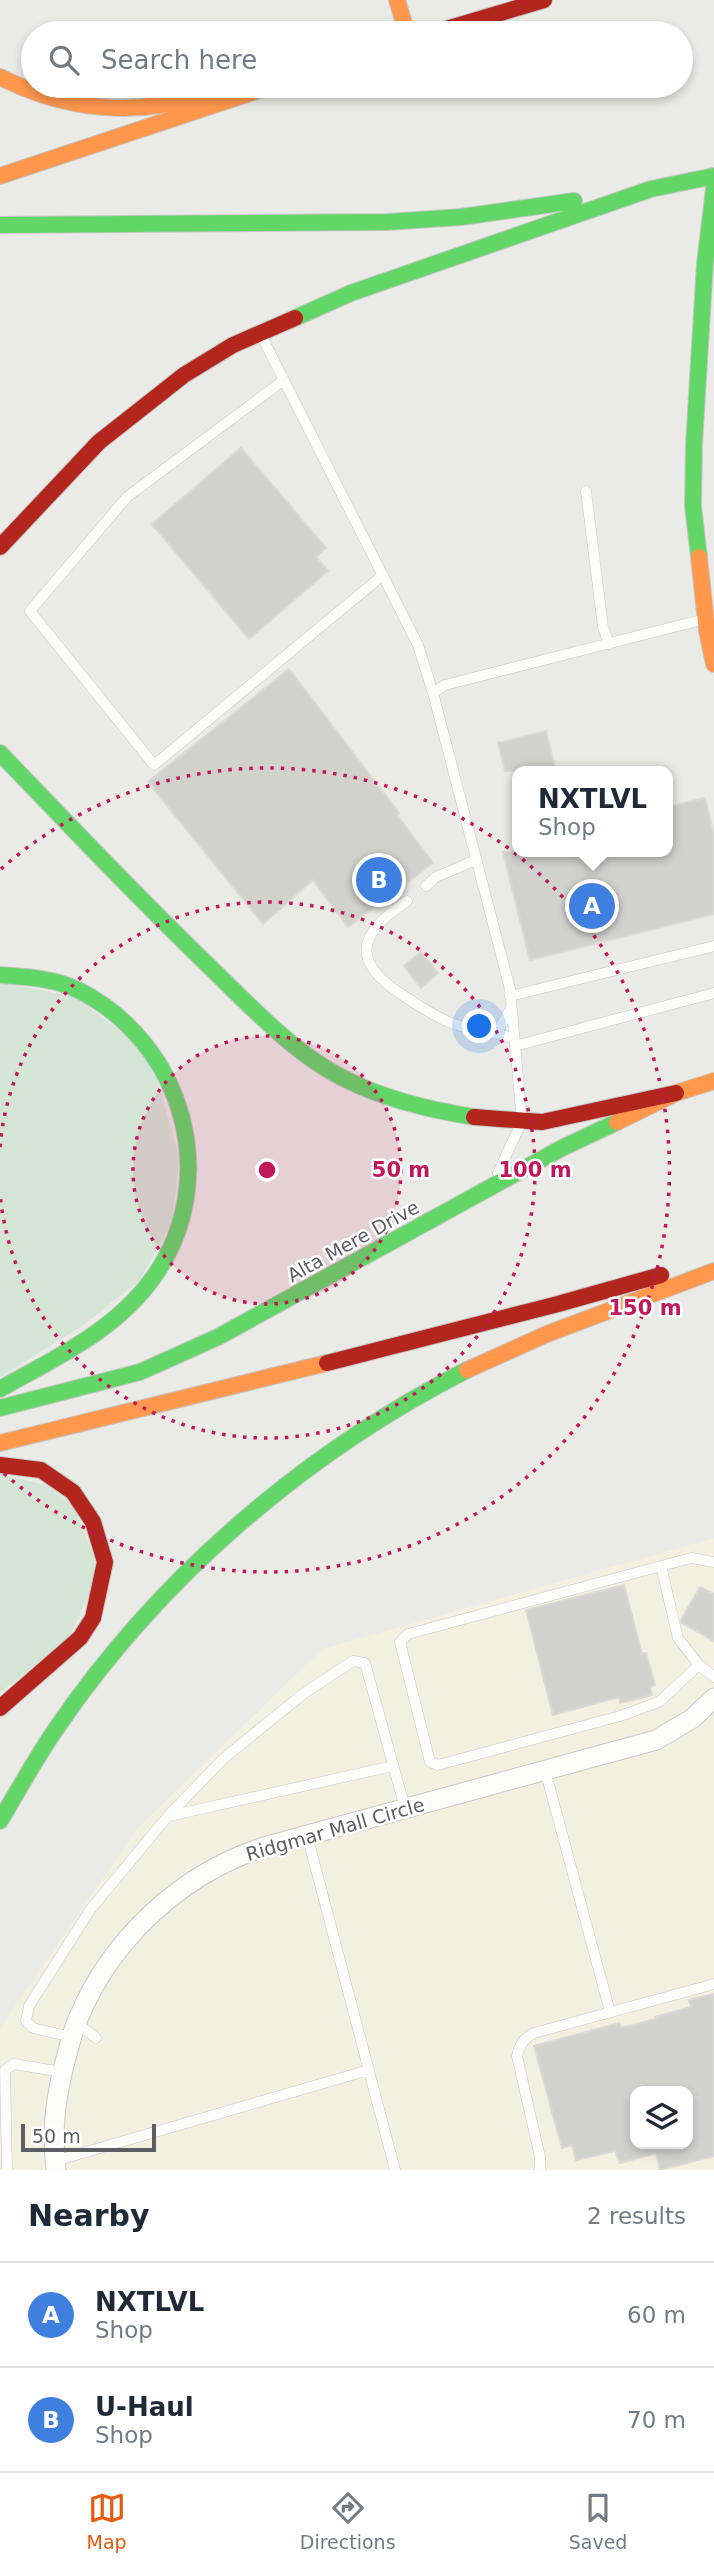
<!DOCTYPE html>
<html lang="en">
<head>
<meta charset="utf-8">
<style>
	:root { --surface:#fff; --page:#f2f2f3; --text:#1f2937; --muted:#747a83; --line:#e0e1e3; --accent:#ea580c }
	body { margin:0; font-family:"DejaVu Sans",sans-serif; background:var(--page); color:var(--text) }
	.controls { position:absolute; right:21px; bottom:21px; display:grid; overflow:hidden; border-radius:14px; box-shadow:0 4px 10px #0003 }
	.controls button { width:63px; height:63px; display:grid; place-items:center; padding:0; border:0; border-bottom:2px solid var(--line); background:var(--surface); color:var(--text); font:35px sans-serif }
	.scale { position:absolute; left:21px; bottom:18px; width:135px; box-sizing:border-box; padding-left:7px; border:4px solid #5c5e62; border-top:0; font-size:19px; line-height:24px; white-space:nowrap; color:#5c5e62; -webkit-text-stroke:5px #fff; paint-order:stroke }
	.you { position:absolute; left:480px; top:1027px; width:24px; height:24px; margin:-18px; border:5px solid #fff; border-radius:50%; background:#1a73e8; box-shadow:0 0 0 10px #1a73e833 }
	.badge { display:grid; place-items:center; width:46px; height:46px; border-radius:50%; background:var(--accent); color:#fff; font-size:23px; font-weight:700 }
	.pin { position:absolute; translate:-50% -50%; border:4px solid #fff; box-shadow:0 2px 7px #0006 }
	.popup { position:absolute; left:512px; top:766px; width:161px; height:91px; box-sizing:border-box; display:grid; place-content:center; border-radius:14px; background:var(--surface); filter:drop-shadow(0 2px 5px #0005); font-size:23px; white-space:nowrap; color:var(--muted) }
	.popup b { font-size:26px; color:var(--text) }
	.popup::after { content:''; position:absolute; left:50%; top:100%; margin-left:-14px; border:14px solid transparent; border-top-color:var(--surface) }
	.list { margin:0; padding:0; list-style:none }
	h2 { display:flex; justify-content:space-between; align-items:center; height:91px; margin:0; padding:0 28px; font-size:30px }
	h2 small { font-size:23px; font-weight:400; color:var(--muted) }
	.list li { display:grid; grid-template-columns:46px 1fr auto; gap:21px; align-items:center; box-sizing:border-box; height:105px; padding:0 28px; border-top:2px solid var(--line) }
	.list b { display:block; font-size:26px; white-space:nowrap }
	.list p { margin:0; font-size:23px; white-space:nowrap; color:var(--muted) }
	.list em { font-size:23px; font-style:normal; color:var(--muted) }
	.icon { flex:none; width:38px; height:38px; fill:none; stroke:currentColor; stroke-width:2; stroke-linecap:round; stroke-linejoin:round }
	.map { position:relative; flex:none; width:714px; height:2170px; overflow:hidden }
	.search { position:absolute; background:var(--surface); box-shadow:0 4px 10px #0003; left:21px; right:21px; top:21px; height:77px; display:flex; align-items:center; gap:18px; box-sizing:border-box; padding:0 24px; border-radius:38px; color:var(--muted); font-size:26px }
	.sheet { height:301px; background:var(--surface) }
	nav { display:flex; justify-content:space-around; align-items:center; box-sizing:border-box; height:98px; border-top:2px solid var(--line); background:var(--surface); font-size:19px; color:var(--muted) }
	nav a { display:grid; justify-items:center; gap:4px }
	nav .on { color:var(--accent) }
	.map>svg:first-child { display:block }
</style>
</head>
<body>
<div class="map">
<svg width="714" height="2170" viewBox="0 0 714 2170">
	<rect width="100%" height="100%" fill="#eaeae6"/>
	<path fill="#f2f1e0" fill-rule="evenodd" d="M714,1538V2170H0V2028L137,1829L322,1649ZM635,2091H688V2144H635Z"/>
	<path fill="#d5e5d5" d="M0,982L75,997L137,1044L157,1080L180,1160L172,1222L140,1280L82,1326L0,1377Z
		M0,1474L46,1485L73,1505L95,1560L91,1591L69,1637L0,1693Z"/>
	<path fill="#d1d1ce" stroke="#dad9d5" stroke-width="2" fill-rule="evenodd" d="M241,448L326,548L316,557L328,571L249,639L152,524Z
		M289,669L399,813L397,815L433,863L348,927L313,880L263,924L148,782Z
		M546,731L556,771H505L498,743Z
		M705,798L714,835V914L530,960L503,852H667V807Z
		M421,952L438,973L421,988L404,966Z
		M624,1585L642,1654L646,1653L655,1685L650,1687L652,1695L620,1703L619,1697L553,1715L526,1610Z
		M700,1587L714,1594V1641L682,1623L681,1620Z
		M714,1994V2156L660,2170L656,2153L620,2163L615,2151L576,2160L572,2145L562,2148L534,2046L619,2023L621,2028L656,2019L655,2017L691,2007L689,2000ZM635,2091H688V2144H635Z"/>
	<g fill="none" stroke-linecap="round" stroke-linejoin="round">
		<defs>
			<path id="lane" d="M262,337L418,645L433,693L445,685L701,620
				M284,380L127,497L30,611L154,765L383,575
				M586,491L603,627L609,644
				M433,693L510,989L522,1121L498,1173
				M426,886L436,877L476,860
				M407,901C356,935 351,962 404,996C419,1006 434,1016 451,1023C470,1030 493,1033 514,1038
				M510,996L714,946
				M489,1032L499,1029L511,1008
				M515,1046L714,993
				M714,1562L691,1558L408,1634L400,1642L430,1762L438,1765L620,1716L659,1702L699,1665L714,1677
				M661,1566L678,1638L699,1665
				M545,1770L610,2012
				M169,1816L393,1766
				M307,1835L395,2170
				M76,2022L96,2038
				M72,2037L33,2028L26,2021L29,2006L90,1910L168,1816L223,1759L303,1694L353,1661L365,1663L405,1808
				M55,2161L369,2070
				M7,2170L5,2070L14,2064L62,2072
				M540,2170V2157L517,2056C519,2045 524,2038 534,2033L714,1984"/>
			<path id="street" d="M56,2170C51,2129 56,2094 67,2054C70,2043 73,2030 78,2019C111,1939 181,1874 264,1847L656,1740L693,1718L714,1698"/>
			<path id="fast" d="M651,189L714,176
				M0,225L387,222L461,217L574,201
				M295,318L351,293L651,189
				M699,557L693,506L694,444L705,263L714,189
				M0,753C70,826 139,899 212,969C252,1008 297,1056 347,1080C387,1100 430,1110 474,1117
				M0,975C26,977 54,978 78,990C184,1043 223,1180 153,1278C115,1331 55,1358 0,1389
				M0,1408L140,1372L218,1337L562,1148L617,1122
				M0,1821C19,1789 37,1756 58,1726C161,1576 306,1452 467,1370"/>
			<path id="slow" d="M397,0L407,33
				M0,77C49,102 105,114 160,105C180,102 199,96 219,92
				M0,176L271,86
				M699,557L707,631L714,664
				M617,1122L676,1093L714,1081
				M467,1370L547,1334L714,1271
				M0,1443L327,1363"/>
			<path id="jam" d="M433,33L544,0
				M0,547L99,442L184,375L233,345L295,318
				M474,1117L542,1122L676,1093
				M327,1363L558,1304L661,1275
				M0,1465L41,1470L73,1492L93,1522L105,1562L93,1618L80,1638L0,1708"/>
		</defs>
		<use href="#lane" stroke="#c8c8c7" stroke-width="11"/>
		<use href="#street" stroke="#c8c8c7" stroke-width="21"/>
		<use href="#fast" stroke="#c6c6c6" stroke-width="18"/>
		<use href="#slow" stroke="#c6c6c6" stroke-width="18"/>
		<use href="#jam" stroke="#c6c6c6" stroke-width="18"/>
		<use href="#lane" stroke="#fcfcfb" stroke-width="10"/>
		<use href="#street" stroke="#fcfcfb" stroke-width="19"/>
		<use href="#fast" stroke="#63d668" stroke-width="16"/>
		<use href="#slow" stroke="#ff974d" stroke-width="16"/>
		<use href="#jam" stroke="#b3261e" stroke-width="16"/>
	</g>
	<circle cx="267" cy="1170" r="134" fill="#c2185b" fill-opacity=".12"/>
	<g fill="none" stroke="#c2185b" stroke-width="3.5" stroke-dasharray="3.5 7">
		<circle cx="267" cy="1170" r="134"/>
		<path d="M0 1147A268 268 0 1 1 0 1193"/>
		<path d="M1 869A402 402 0 1 1 1 1471"/>
	</g>
	<g text-anchor="middle" stroke-width="5" stroke-linejoin="round" paint-order="stroke">
		<g font-size="19" fill="#5c5e62" stroke="#fff">
			<text transform="translate(353 1241) rotate(-29)" y="7">Alta Mere Drive</text>
			<text transform="translate(335 1829) rotate(-16)" y="7">Ridgmar Mall Circle</text>
		</g>
	</g>
	<circle cx="267" cy="1170" r="10" fill="#c2185b" stroke="#fff" stroke-width="3.5"/>
	<g font-size="21" text-anchor="middle" font-weight="bold" fill="#c2185b" stroke="#fff" stroke-width="5" stroke-linejoin="round" paint-order="stroke">
		<text x="401" y="1177">50 m</text>
		<text x="535" y="1177">100 m</text>
		<text x="645" y="1315">150 m</text>
	</g>
</svg>
<div class="controls">
<button><svg class="icon" aria-label="layers" viewBox="0 0 24 24"><path d="M12 4l9 5-9 5-9-5zM3 14l9 5 9-5"/></svg></button>
</div>
<div class="scale">50 m</div>
<div class="you"></div>
<div class="pin badge" style="left:592px;top:906px;background:#3f7fe0">A</div>
<div class="popup"><b>NXTLVL</b>Shop</div>
<div class="pin badge" style="left:379px;top:880px;background:#3f7fe0">B</div>
<div class="search"><svg class="icon" aria-label="search" viewBox="0 0 24 24"><circle cx="10" cy="10" r="6"/><path d="M15 15l6 6"/></svg>Search here</div>
</div>
<section class="sheet">
<h2>Nearby<small>2 results</small></h2>
<ul class="list">
<li><span class="badge" style="background:#3f7fe0">A</span><div><b>NXTLVL</b><p>Shop</p></div><em>60 m</em></li>
<li><span class="badge" style="background:#3f7fe0">B</span><div><b>U-Haul</b><p>Shop</p></div><em>70 m</em></li>
</ul>
</section>
<nav>
<a class="on"><svg class="icon" aria-label="map" viewBox="0 0 24 24"><path d="M3 6l6-2 6 2 6-2v14l-6 2-6-2-6 2zM9 4v14M15 6v14"/></svg>Map</a>
<a><svg class="icon" aria-label="directions" viewBox="0 0 24 24"><path d="M12 3l9 9-9 9-9-9zM9 14v-3h6M13 9l2 2-2 2"/></svg>Directions</a>
<a><svg class="icon" aria-label="saved" viewBox="0 0 24 24"><path d="M7 4h10v16l-5-4-5 4z"/></svg>Saved</a>
</nav>
</body>
</html>
